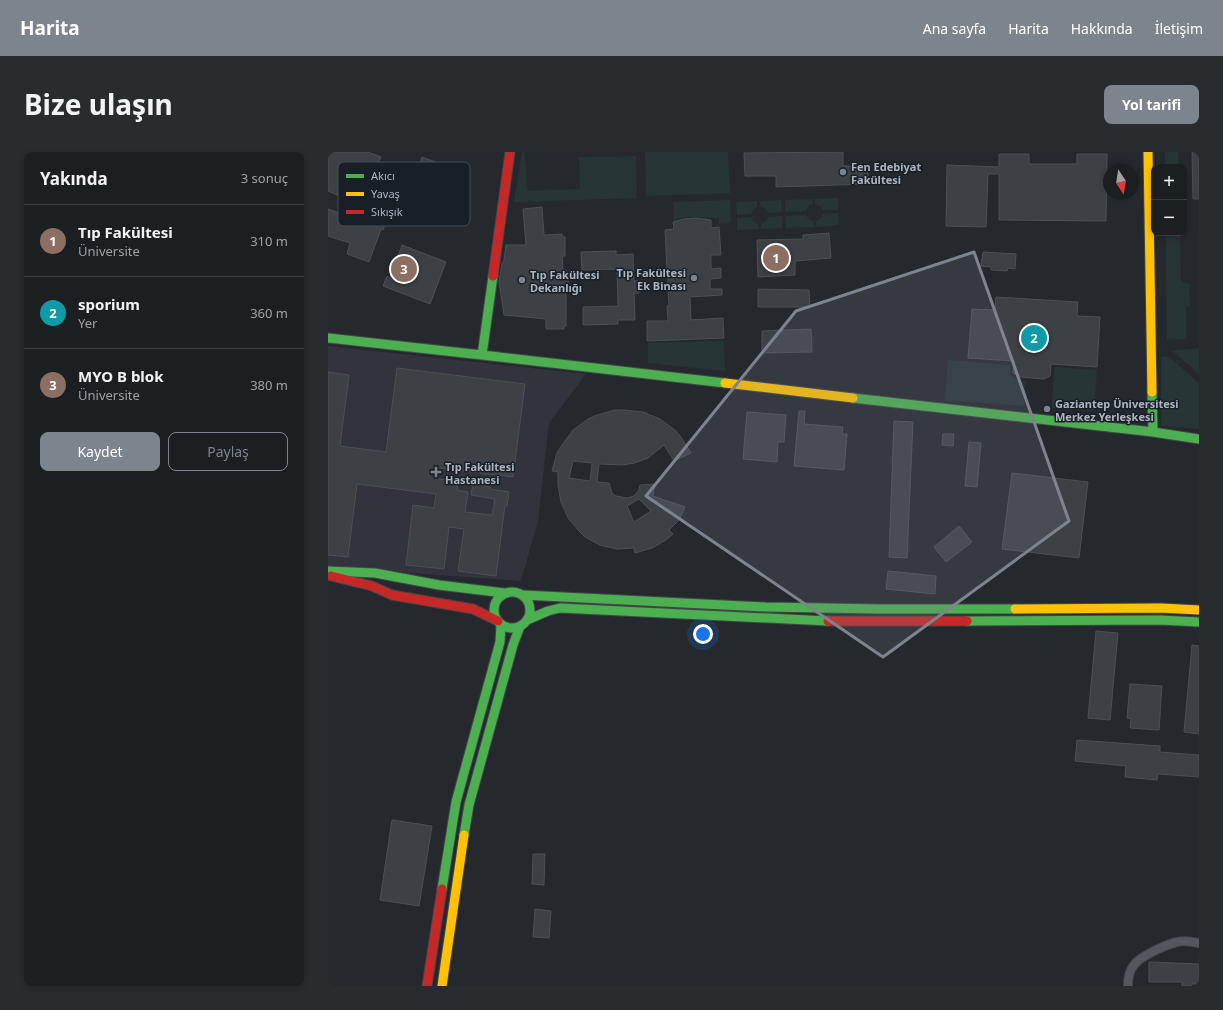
<!DOCTYPE html>
<html lang="tr">
<head>
<meta charset="utf-8">
<style>
	body { margin:0; font-family:"Noto Sans",sans-serif; background:#292c2f; color:#f1f3f6 }
	.controls { position:absolute; right:12px; top:12px; display:grid; overflow:hidden; border-radius:8px; box-shadow:0 2px 6px #0003 }
	.controls button { width:36px; height:36px; display:grid; place-items:center; padding:0; border:0; border-bottom:1px solid #3a3d40; background:#1c1f22; color:#f1f3f6; font:20px sans-serif }
	.compass { position:absolute; left:775px; top:12px; width:36px; height:36px; border-radius:50%; background:#1c1f22; box-shadow:0 2px 6px #0003; rotate:168deg }
	.you { position:absolute; left:375px; top:482px; width:14px; height:14px; margin:-10px; border:3px solid #fff; border-radius:50%; background:#1a73e8; box-shadow:0 0 0 6px #1a73e833 }
	.badge { display:grid; place-items:center; width:26px; height:26px; border-radius:50%; background:#7e848d; color:#fff; font-size:13px; font-weight:700 }
	.pin { position:absolute; translate:-50% -50%; border:2px solid #fff; box-shadow:0 1px 4px #0006 }
	.list { margin:0; padding:0; list-style:none }
	h2 { display:flex; justify-content:space-between; align-items:center; height:52px; margin:0; padding:0 16px; font-size:17px }
	h2 small { font-size:13px; font-weight:400; color:#a0a2a5 }
	.list li { display:grid; grid-template-columns:26px 1fr auto; gap:12px; align-items:center; box-sizing:border-box; height:72px; padding:0 16px; border-top:1px solid #3a3d40 }
	.list b { display:block; font-size:15px; white-space:nowrap }
	.list p { margin:0; font-size:13px; white-space:nowrap; color:#a0a2a5 }
	.list em { font-size:13px; font-style:normal; color:#a0a2a5 }
	.actions { display:flex; gap:8px; padding:12px 16px }
	.actions a { flex:1; padding:9px 0; border:1px solid #7e848d; border-radius:8px; text-align:center; font-size:14px; color:#7e848d }
	.actions .main { background:#7e848d; color:#fff }
	.map { position:relative; flex:none; width:871px; height:834px; overflow:hidden; border-radius:8px }
	header { display:flex; align-items:center; gap:24px; box-sizing:border-box; height:56px; padding:0 20px; background:#7e848d; color:#fff }
	header strong { font-size:19px }
	nav { display:flex; gap:22px; margin-inline-start:auto; font-size:14px }
	.intro { display:flex; align-items:center; justify-content:space-between; box-sizing:border-box; height:96px; padding:0 24px }
	h1 { margin:0; font-size:28px }
	.button { padding:10px 18px; border-radius:8px; background:#7e848d; color:#fff; font-size:14px; font-weight:700 }
	main { display:flex; gap:24px; padding:0 24px }
	aside { flex:1; background:#1c1f22; border-radius:8px; box-shadow:0 2px 6px #0003 }
	.map>svg:first-child { display:block }
</style>
</head>
<body>
<header>
<strong>Harita</strong>
<nav><a>Ana sayfa</a><a>Harita</a><a>Hakkında</a><a>İletişim</a></nav>
</header>
<div class="intro"><h1>Bize ulaşın</h1><a class="button">Yol tarifi</a></div>
<main>
<aside>
<h2>Yakında<small>3 sonuç</small></h2>
<ul class="list">
<li><span class="badge" style="background:#8d6e63">1</span><div><b>Tıp Fakültesi</b><p>Üniversite</p></div><em>310 m</em></li>
<li><span class="badge" style="background:#0f9aa8">2</span><div><b>sporium</b><p>Yer</p></div><em>360 m</em></li>
<li><span class="badge" style="background:#8d6e63">3</span><div><b>MYO B blok</b><p>Üniversite</p></div><em>380 m</em></li>
</ul>
<div class="actions"><a class="main">Kaydet</a><a>Paylaş</a></div>
</aside>
<div class="map">
<svg width="871" height="834" viewBox="0 0 871 834">
	<rect width="100%" height="100%" fill="#25292e"/>
	<path fill="#32333c" d="M0,194L258,222L221,271L210,369L193,429L0,415Z"/>
	<path fill="#273536" d="M194,0H197L199,39L252,37L251,5L308,4L309,46L186,50Z
		M317,0H400L402,41L318,44Z
		M837,0H850V15H837Z
		M510,46V58H495L492,54L487,52V47Z
		M484,47L485,52L480,54L478,59L457,60V48Z
		M402,48L403,71L391,72V66C373,67 365,61 346,68L345,50Z
		M453,48L454,60L440,61L438,57L432,54V49Z
		M429,49V55L425,57L423,62L409,63L408,50Z
		M510,61L511,73L488,75V69L492,67L495,62Z
		M478,63L481,68L485,69L486,75L458,76L457,64Z
		M454,64V76L433,77V72L438,69L440,65Z
		M423,65L425,69L430,72L431,77L409,78V66Z
		M838,81H852L853,130L861,132L862,155H858V187L839,188Z
		M396,189L397,219L320,211V191Z
		M871,196V222L844,199Z
		M833,205H841L871,231V277L833,274Z
		M620,208L682,213V223L690,229H698L696,254L617,249Z
		M726,215L769,218L766,259L724,256Z"/>
	<path fill="#3d4045" stroke="#4c5056" fill-rule="evenodd" d="M0,0H40L53,5L40,35L67,45L55,78L53,77L41,110L19,102L22,91L0,84V57L31,68L35,54L0,39Z
		M515,0V14H540V32L448,35V24H417L416,1Z
		M864,0H871V47H865Z
		M671,2H701V12H749V2H779L778,69L671,68V22H660L658,75L618,74L619,13L671,15Z
		M94,5L142,23L138,33L135,32L123,64L79,48Z
		M214,55L216,83L234,82V85H237V104H234L235,118H238V121H240L241,140H238V174H236V177H218V167L176,163L171,130L174,112L176,108L178,93H198L195,57Z
		M368,66L383,68V76L391,75L393,103H383V117L393,116V126L382,127V137H394V143L362,145L363,168L395,166L396,186L319,189V169H340L339,154H341L337,78L346,77L345,70L355,67Z
		M501,81L503,106L467,109V123L430,125L429,88L475,87V83Z
		M74,93L118,110L102,152L55,134L59,124L62,126Z
		M288,99V103L305,102L306,129H310L311,141H306L307,168H290V172L255,173V155L290,154L289,117L254,118L253,100Z
		M655,100L688,102L687,117L680,116L679,119L663,118V115L653,114Z
		M430,137L481,138L482,155H430Z
		M668,145L750,150L749,164L772,165L769,215L723,212L722,224L716,227L692,225L685,221L686,209L640,206L644,157L667,158Z
		M483,177L484,200L434,201V179Z
		M69,216L197,232L185,325L102,315L101,325L130,330L129,338L140,340L137,360L164,363L167,347L143,343L145,332L163,335L162,337L181,340L179,354L177,353L168,424L130,419L136,377L121,375L116,417L78,413L85,353L106,356L108,342L29,332L20,405L0,403V220L21,223L12,294L58,300Z
		M287,258H296L315,260L332,267L347,278L353,285L363,301L346,309L336,293L320,306L307,311L295,313L271,312L269,330L281,331L284,341L288,344L299,346L306,344L311,338L312,333L327,332L325,344L357,355L351,368L341,378L345,382L338,388L324,396L307,401L306,396L289,397L272,393L257,385L251,379L240,366L233,350L230,333V320L224,319L229,301L234,293L245,278L260,267L269,263ZM245,309L264,311L262,329L241,326ZM311,347L323,359L306,370L299,354Z
		M471,259H477L476,272L515,275L514,282H519L516,318L466,314Z
		M419,260L458,263L456,290H450L449,310L415,307Z
		M566,269L585,270L579,406L561,405Z
		M615,282H626L625,294L614,293Z
		M641,290L653,291L649,335L637,334Z
		M684,321L760,330L751,406L674,397Z
		M631,374L644,390L618,410L606,395Z
		M560,419L608,424L607,442L558,437Z
		M768,479L790,481L782,568L760,566Z
		M864,493L871,494V582L856,580Z
		M802,532L834,534L831,578L802,576L803,567L799,566Z
		M749,588L832,594V600L871,603V625L830,622L829,628L797,625L798,614L747,609Z
		M64,668L104,674L91,754L52,748Z
		M205,702H217L216,733L204,732Z
		M207,757L223,759L221,786L205,785Z
		M821,810L871,812V832H864L863,834H854V830H821Z"/>
	<g fill="none" stroke-linecap="round" stroke-linejoin="round">
		<defs>
			<path id="street" d="M800,834C800,827 801,819 806,813C811,805 839,792 849,790C857,788 864,790 871,791"/>
			<path id="fast" d="M165,124L154,203L397,231
				M0,186L154,203
				M525,246L825,280L824,240
				M825,280L871,287
				M0,419L47,421L111,433L176,441
				M166 458a18 18 0 1 1 36 0a18 18 0 1 1-36 0Z
				M195,443L438,455L551,457H687
				M199,468L220,459L232,456L500,469
				M639,469L832,468L871,470
				M136,683L141,653L185,493L192,474
				M114,737L128,650L172,490L173,473"/>
			<path id="slow" d="M820,0L824,240
				M397,231L525,246
				M687,457L833,456L871,458
				M114,834L136,683"/>
			<path id="jam" d="M165,124L182,0
				M3,424L44,434L64,443L145,457L170,469
				M500,469H639
				M99,834L114,737"/>
		</defs>
		<use href="#street" stroke="#424549" stroke-width="10"/>
		<use href="#fast" stroke="#424549" stroke-width="11"/>
		<use href="#slow" stroke="#424549" stroke-width="11"/>
		<use href="#jam" stroke="#424549" stroke-width="11"/>
		<use href="#street" stroke="#54575d" stroke-width="8"/>
		<use href="#fast" stroke="#4caf50" stroke-width="9"/>
		<use href="#slow" stroke="#ffc107" stroke-width="9"/>
		<use href="#jam" stroke="#c62828" stroke-width="9"/>
	</g>
	<path fill="#7e848d" fill-opacity="0.2" stroke="#7e848d" stroke-width="3" stroke-linejoin="round" d="M646,100L741,369L555,505L318,344L468,159Z"/>
	<g fill="#7e848d" stroke="#191f27" stroke-width="1.5">
		<circle cx="515" cy="20" r="4"/>
		<circle cx="366" cy="126" r="4"/>
		<circle cx="194" cy="128" r="4"/>
		<circle cx="719" cy="257" r="4"/>
		<path d="M106 314h4v4h4v4h-4v4h-4v-4h-4v-4h4z"/>
	</g>
	<g text-anchor="middle" dominant-baseline="central" stroke-width="3" stroke-linejoin="round" paint-order="stroke">
		<g font-size="11" font-weight="bold" fill="#aeb5c0" stroke="#191f27" text-anchor="start">
			<text x="523" y="14">Fen Edebiyat<tspan x="523" dy="13">Fakültesi</tspan></text>
			<text x="358" y="120" text-anchor="end">Tıp Fakültesi<tspan x="358" dy="13">Ek Binası</tspan></text>
			<text x="202" y="122">Tıp Fakültesi<tspan x="202" dy="13">Dekanlığı</tspan></text>
			<text x="727" y="251">Gaziantep Üniversitesi<tspan x="727" dy="13">Merkez Yerleşkesi</tspan></text>
			<text x="117" y="314">Tıp Fakültesi<tspan x="117" dy="13">Hastanesi</tspan></text>
		</g>
	</g>
	<rect x="10" y="10" width="132" height="64" rx="6" fill="#191f27" stroke="#464c55" stroke-width="1"/>
	<rect x="18" y="22" width="18" height="4" fill="#4caf50"/>
	<rect x="18" y="40" width="18" height="4" fill="#ffc107"/>
	<rect x="18" y="58" width="18" height="4" fill="#c62828"/>
	<g font-size="11" fill="#aeb5c0">
		<text x="43" y="28">Akıcı</text>
		<text x="43" y="46">Yavaş</text>
		<text x="43" y="64">Sıkışık</text>
	</g>
</svg>
<div class="controls">
<button>+</button>
<button>−</button>
</div>
<svg class="compass" viewBox="-18 -18 36 36"><path d="M0-13l5 13h-10z" fill="#e53935"/><path d="M0 13l5-13h-10z" fill="#a0a2a5"/></svg>
<div class="you"></div>
<div class="pin badge" style="left:448px;top:106px;background:#8d6e63">1</div>
<div class="pin badge" style="left:706px;top:186px;background:#0f9aa8">2</div>
<div class="pin badge" style="left:76px;top:117px;background:#8d6e63">3</div>
</div>
</main>
</body>
</html>
